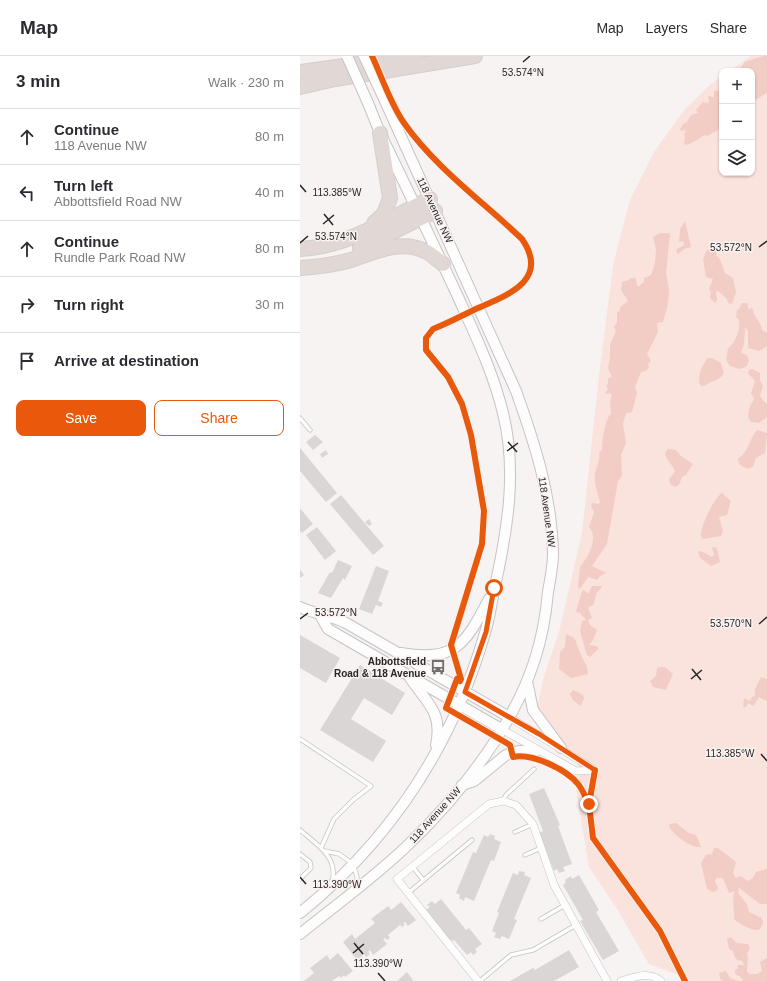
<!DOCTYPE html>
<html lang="en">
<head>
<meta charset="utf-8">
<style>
	body { margin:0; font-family:Helvetica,sans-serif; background:#f2f2f3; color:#2b2b33 }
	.controls { position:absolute; right:12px; top:12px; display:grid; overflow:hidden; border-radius:8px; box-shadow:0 1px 3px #0004 }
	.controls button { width:36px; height:36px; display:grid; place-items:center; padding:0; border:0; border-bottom:1px solid #e1e1e2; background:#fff; color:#2b2b33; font:20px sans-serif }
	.stop { position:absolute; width:12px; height:12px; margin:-9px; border:3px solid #ea580c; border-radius:50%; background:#fff }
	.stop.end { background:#ea580c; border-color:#fff; box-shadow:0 1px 4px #0008 }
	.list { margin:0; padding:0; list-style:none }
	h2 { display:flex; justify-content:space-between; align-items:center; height:52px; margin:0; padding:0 16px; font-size:17px }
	h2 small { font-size:13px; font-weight:400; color:#7c7c81 }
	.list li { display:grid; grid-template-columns:26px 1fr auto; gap:12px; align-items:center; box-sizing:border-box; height:56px; padding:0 16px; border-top:1px solid #e1e1e2 }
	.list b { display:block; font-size:15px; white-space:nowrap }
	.list p { margin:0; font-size:13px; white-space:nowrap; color:#7c7c81 }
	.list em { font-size:13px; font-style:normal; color:#7c7c81 }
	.actions { display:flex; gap:8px; padding:12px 16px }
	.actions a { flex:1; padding:9px 0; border:1px solid #ea580c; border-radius:8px; text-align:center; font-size:14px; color:#ea580c }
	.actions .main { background:#ea580c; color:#fff }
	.icon { flex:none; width:22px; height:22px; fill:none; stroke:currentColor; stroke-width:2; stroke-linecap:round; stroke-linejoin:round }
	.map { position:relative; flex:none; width:467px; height:925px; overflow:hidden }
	header { display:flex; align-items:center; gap:24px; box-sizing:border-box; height:56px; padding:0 20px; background:#fff; border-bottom:1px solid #e1e1e2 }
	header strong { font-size:19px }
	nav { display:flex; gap:22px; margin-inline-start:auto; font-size:14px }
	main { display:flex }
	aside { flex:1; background:#fff }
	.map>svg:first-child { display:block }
</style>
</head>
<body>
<header>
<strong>Map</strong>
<nav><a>Map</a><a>Layers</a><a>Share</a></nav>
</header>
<main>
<aside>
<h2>3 min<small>Walk · 230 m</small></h2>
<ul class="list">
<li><svg class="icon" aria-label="ahead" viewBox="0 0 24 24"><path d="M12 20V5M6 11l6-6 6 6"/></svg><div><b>Continue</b><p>118 Avenue NW</p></div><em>80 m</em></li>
<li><svg class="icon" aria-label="left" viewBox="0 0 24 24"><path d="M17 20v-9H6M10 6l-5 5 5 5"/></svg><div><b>Turn left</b><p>Abbottsfield Road NW</p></div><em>40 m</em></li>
<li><svg class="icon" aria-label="ahead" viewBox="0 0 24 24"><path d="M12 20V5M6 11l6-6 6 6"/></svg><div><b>Continue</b><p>Rundle Park Road NW</p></div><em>80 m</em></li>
<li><svg class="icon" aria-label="right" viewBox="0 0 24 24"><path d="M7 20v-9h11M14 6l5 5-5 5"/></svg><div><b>Turn right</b></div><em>30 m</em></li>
<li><svg class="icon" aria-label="arrive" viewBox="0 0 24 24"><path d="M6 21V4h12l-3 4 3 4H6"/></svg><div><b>Arrive at destination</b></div></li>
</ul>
<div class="actions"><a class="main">Save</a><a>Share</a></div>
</aside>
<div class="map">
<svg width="467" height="925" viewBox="0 0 467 925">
	<rect width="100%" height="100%" fill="#f7f3f2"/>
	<path fill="#fae2dd" d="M451,0H467V925H384L381,920L349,908L317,853L289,811L275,727L278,706L237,652L244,620L259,576L282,477L299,320L313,209L330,144L354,96L385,53L411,28L422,20V117H452V15H429Z"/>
	<path fill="#f2cdc5" d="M463,0H467V37L452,46V15H438L445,6Z
		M415,34L422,36V72L407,80L405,79C399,82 394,87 386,89L384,87L385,81L384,79L386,74L381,75L380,73L383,68L387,66L391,59L398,57L396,54L403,46L409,47L408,40L414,41V36Z
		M385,165L391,191L384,193L378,198L376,196L377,193L384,189L383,185L379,186L380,173Z
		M360,177H369L370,178L366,217L369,234L368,248L363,266L357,267L358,276L347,298L351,305L348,308L349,312L345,315L341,316L335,331L337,337L332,356L326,357L323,368L326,387L321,399L322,420L318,425L307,488L292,510L306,517L300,520L297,524L288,521L280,533L278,531L280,511C288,502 299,482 289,471L294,456L291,450L292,447L299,448L300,446C298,438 294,428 295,419C296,411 301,404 299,396L302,394C302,386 305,362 311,358L310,345L312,339L310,337L307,338L305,337L308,333L306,330L308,328V322L312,321L308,312L310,302V289L316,275L314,271L317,266V256L320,255V251L328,245L321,234L322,226L329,224L330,222H336L337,230H339L344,226V222L351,219L355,207L356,193L353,181Z
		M407,194H417L416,199L420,203L425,217L433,222L436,236L432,248L428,247L427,243L418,235L416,236L417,244L415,247L410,242L411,236L409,233L413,223L406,221L403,203Z
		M442,247H447L449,254L451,252L453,253C453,261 461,265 462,274L467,277V290L459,295L448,292V275L445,271L444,288L441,297L447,299L449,305L446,311L439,313L430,310L426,304L428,292C435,288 441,273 439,264L436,261L437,254L439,253Z
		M408,302H412L421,307L424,317C419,326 410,324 405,330H401C396,322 402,309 408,302Z
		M452,313L460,317V324L463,330L460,340L467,349V361L459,367L451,366C445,359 450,350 454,343L451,337L455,325L448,317L449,314Z
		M457,374L467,377L465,397L456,402L453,411L447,413L439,408L438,403C450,394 449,383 457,374Z
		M368,393L376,394L381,400L393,408L386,419L382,421L379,429L375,431L370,428L369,423L375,416C373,408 366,405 365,397Z
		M422,437L431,445L427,459L419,461L423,475L421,480L403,483L401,480C400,471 414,442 422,437Z
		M412,491L417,492L420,506L411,510L400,502L398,496L401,495L412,501L414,499Z
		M292,530H301L302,531L296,538L294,548L288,552L292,562L288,564L290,569L297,574L293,584L289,589L296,590L299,592L290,601L287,599L280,575L282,565L286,564L280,557L276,556L282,535L284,534L288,538Z
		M266,578L274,582C277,586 277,590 279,594C282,603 288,608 288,618L271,622L259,613L260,596L265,591Z
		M360,611H365L373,618L366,634L353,631L350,625L356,620L357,612Z
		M461,621L467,623V645L459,641L453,650L448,647L446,651H443L444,642L450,645L452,641L455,640V633Z
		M273,634L283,639L284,643L280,650L273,644L270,638Z
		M376,767L389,777L396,779L401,791C391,792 373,779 369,770L370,768Z
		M414,792H418L436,806L433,817L436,822L440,820L448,825L453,822L456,816L467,813V848H460L439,832L438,837L447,848L449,856L462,862L463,868L459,874C452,875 439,868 434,863C435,853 431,844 435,835L429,837L423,822H416L415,826L418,831L417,834L413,836L407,833L401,807L406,799L412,798Z
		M430,881L437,887L448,888L450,893L447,897L448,900L447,916L450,918H457L462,915L460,906L467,902V925H443L441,921L435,918V914L438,912L437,909H445L441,904L439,905L435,902L433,895L429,893L427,883Z
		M426,915L430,922L438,925H424L420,923L419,917Z"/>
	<path fill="#d9d6d5" d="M15,379L23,386L13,394L6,386Z
		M0,392L37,437L26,446L0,415Z
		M26,394L28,398L22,402L20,398Z
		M41,439L84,490L73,499L30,448Z
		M0,452L13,468L2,477L0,475Z
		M69,463L72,468L69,470L65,466Z
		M17,471L36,495L25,504L6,479Z
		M38,504L52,510L45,524L43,522L31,542L18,537L30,516L32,517Z
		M76,510L89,515L78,545L83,547L81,551L76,549L72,558L59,553Z
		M0,514L4,519L0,522Z
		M0,579L40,602L26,627L0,612Z
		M60,609L105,637L92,659L64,642L51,663L86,685L73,706L20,674Z
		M244,732L260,769L258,770L272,808L263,811L265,815L259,817L257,813L254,815L239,777L243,775L229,738Z
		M190,778L195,780L194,783L201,786L194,805L191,804L174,845L165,841L164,845L159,842L160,839L156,837L173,796L176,797L184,779L188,781Z
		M219,815L225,816L224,819L231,822L214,863L217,864L209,883L202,880L200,883L194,881L196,877L192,875L199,857L197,856L213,817L218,819Z
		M279,819L299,854L296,856L319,895L303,904L280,865L283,864L263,829L266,826L265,824L271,820L272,823Z
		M141,843L166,874L169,872L182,888L175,893L177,896L173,899L171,896L167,899L154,884L153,885L149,883L126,854L130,851L127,849L132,845L135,848Z
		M101,846L116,864L108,870L105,866L103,867L105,869L102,871L100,869L88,879L90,882L87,884L85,882L83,883L87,888L73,899L70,894L68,896L70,898L66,901L64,898L57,904L43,886L52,878L55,883L75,867L71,863L88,850L91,854Z
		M269,894L279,911L254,925H210L233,912L235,914Z
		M38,897L53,915L45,921L44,919L41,922L39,920L32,925H4L14,917L10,912L27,899L30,904Z
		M107,916L113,924L112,925H97Z"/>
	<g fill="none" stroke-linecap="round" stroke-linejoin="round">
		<defs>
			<path id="lane" d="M0,362L10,374
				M0,683L71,730L53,744L34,763L21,792
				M203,745L206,739L234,713
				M0,774C16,788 39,801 32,826
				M215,776L233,768
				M25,795L39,798L53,808L57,821V831
				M0,798L10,806L11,812L0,823
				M225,799L241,792
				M113,811L123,824
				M108,837L172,784
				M241,863L265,849
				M180,925L211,899L233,894L276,869"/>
			<path id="street" d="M203,674L276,715L295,714L209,661
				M178,925L97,823L189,748L203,745L216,749L233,768L254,829L307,925
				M321,925C335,921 349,915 361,925"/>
			<path id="secondary" d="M0,551C16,558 31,560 46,567L209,661
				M20,559L28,573L203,674
				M101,597C155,606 165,589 189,543
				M110,622C127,647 143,656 136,689
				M227,625L233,654L261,692
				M162,729L174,725L206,699L219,695H236
				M0,857C92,783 152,690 185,577C190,561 192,543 196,526C208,470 217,413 203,357C193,316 176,281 159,243C133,187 107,132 80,77L68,47
				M0,878C36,849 75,821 109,788C160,739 214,670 235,603C242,581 246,559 248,536C250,524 253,511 253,498C252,441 235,388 216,335L85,45"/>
			<path id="highway" d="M0,16L115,0
				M0,31L35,23L175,0
				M74,167L84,158L90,142L80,77
				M60,192L135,155
				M0,193C48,191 87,163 130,143
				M0,212C15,211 37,208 51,204C74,196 101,183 125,195C132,198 137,204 143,208"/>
		</defs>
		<use href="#lane" stroke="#c6c3c2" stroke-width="5"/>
		<use href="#street" stroke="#c6c3c2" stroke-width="8"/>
		<use href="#secondary" stroke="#c6c3c2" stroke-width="12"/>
		<use href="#highway" stroke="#d1d0cf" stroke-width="16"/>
		<use href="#lane" stroke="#fefdfd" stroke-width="3.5"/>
		<use href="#street" stroke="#fefdfd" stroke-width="7"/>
		<use href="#secondary" stroke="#fefdfd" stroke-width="10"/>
		<use href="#highway" stroke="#e1d7d5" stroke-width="14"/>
		<defs>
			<path id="secondary-bridge" d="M47,0L68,47
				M64,0L85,45"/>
		</defs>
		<use href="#secondary-bridge" stroke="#c6c3c2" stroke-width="12" stroke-linecap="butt"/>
		<use href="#secondary-bridge" stroke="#fefdfd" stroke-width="10"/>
		<defs>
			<path id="cycleway" d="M72,0C82,21 90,47 104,67C135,111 182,145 222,183C250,224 208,239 178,252C163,259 148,267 133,273L126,282V294L148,321L162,348L171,379L184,455L182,488L151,589L161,623L160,625L157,623L146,652L210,689L213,701C232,697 266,713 278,728C283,734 285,741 289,748
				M295,714L289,748L293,782L360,875L385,925"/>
		</defs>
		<use href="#cycleway" stroke="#f9f2f0" stroke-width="8"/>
		<use href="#cycleway" stroke="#e8590c" stroke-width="6"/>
	</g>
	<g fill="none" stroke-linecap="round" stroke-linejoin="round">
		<path stroke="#ea580c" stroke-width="5" d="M194,532L186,576L165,636L239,678L295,714L289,748"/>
	</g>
	<path fill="none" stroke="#292626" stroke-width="1.5" d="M223,6L230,0M0,129L6,136M24,158L33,169M23,168L34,159M0,187L8,180M459,191L467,185M208,386L217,396M207,395L218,387M0,563L8,557M459,568L467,561M392,613L401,624M391,623L402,614M461,698L467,705M0,821L6,828M54,887L63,898M53,897L64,888M78,917L85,925"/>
	<defs>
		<symbol id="bus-bare" viewBox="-9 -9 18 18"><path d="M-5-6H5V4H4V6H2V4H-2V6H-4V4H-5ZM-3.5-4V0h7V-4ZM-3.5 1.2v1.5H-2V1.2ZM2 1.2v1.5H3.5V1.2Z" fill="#716e6d" stroke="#f9f2f0" stroke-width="2.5" paint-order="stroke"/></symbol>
	</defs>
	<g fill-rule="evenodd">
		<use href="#bus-bare" x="127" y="600" width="22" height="22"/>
	</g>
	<g text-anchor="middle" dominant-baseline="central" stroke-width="3" stroke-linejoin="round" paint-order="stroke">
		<g font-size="10" fill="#292626" stroke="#f9f2f0">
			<text transform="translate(135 154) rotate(65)">118 Avenue NW</text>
			<text transform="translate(247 456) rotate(82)">118 Avenue NW</text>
			<text transform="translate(135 759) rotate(-48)">118 Avenue NW</text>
		</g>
		<g font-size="10" font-weight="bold" fill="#292626" stroke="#f9f2f0" text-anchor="end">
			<text x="126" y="605">Abbottsfield<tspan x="126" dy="12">Road &amp; 118 Avenue</tspan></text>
		</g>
	</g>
	<g font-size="10" text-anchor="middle" fill="#292626" stroke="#f9f2f0" stroke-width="3" stroke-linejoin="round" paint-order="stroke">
		<text x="223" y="20">53.574°N</text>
		<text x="37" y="140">113.385°W</text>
		<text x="36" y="184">53.574°N</text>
		<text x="431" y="195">53.572°N</text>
		<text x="36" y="560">53.572°N</text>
		<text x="431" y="571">53.570°N</text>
		<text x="430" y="701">113.385°W</text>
		<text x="37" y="832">113.390°W</text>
		<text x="78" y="911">113.390°W</text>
	</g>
</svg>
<div class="controls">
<button>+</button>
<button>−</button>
<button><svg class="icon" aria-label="layers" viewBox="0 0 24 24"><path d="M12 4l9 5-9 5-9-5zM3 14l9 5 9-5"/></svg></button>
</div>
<div class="stop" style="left:194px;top:532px"></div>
<div class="stop end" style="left:289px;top:748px"></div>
</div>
</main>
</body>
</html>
